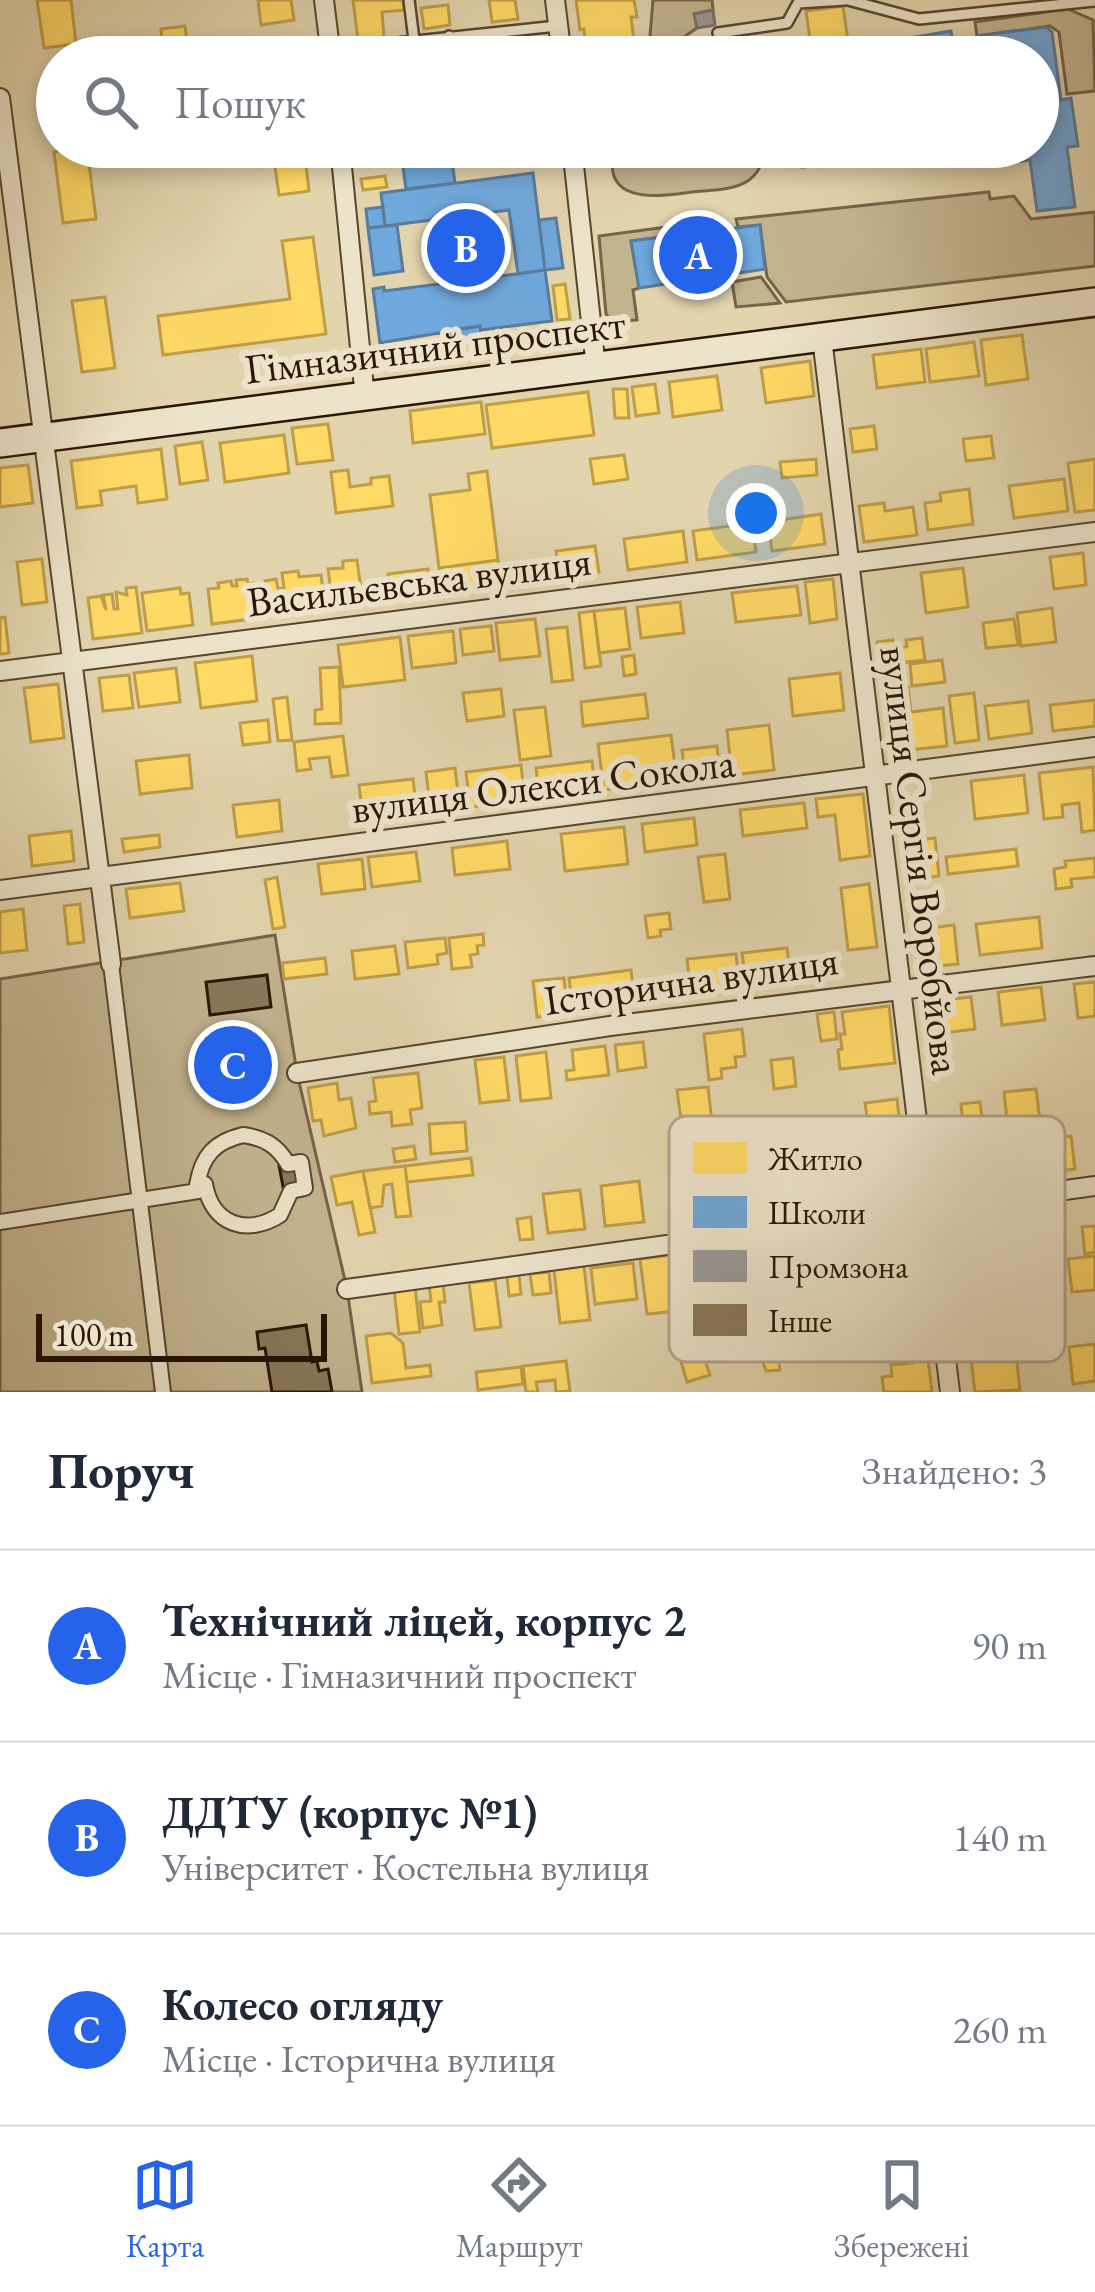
<!DOCTYPE html>
<html lang="uk">
<head>
<meta charset="utf-8">
<style>
	body { margin:0; font-family:"EB Garamond",serif; background:#f6f6f7; color:#1f2937 }
	.scale { position:absolute; left:36px; bottom:30px; width:291px; box-sizing:border-box; padding-left:12px; border:6px solid #291502; border-top:0; font-size:33px; line-height:42px; white-space:nowrap; color:#291502; -webkit-text-stroke:9px #ece3ca; paint-order:stroke }
	.you { position:absolute; left:756px; top:513px; width:42px; height:42px; margin:-30px; border:9px solid #fff; border-radius:50%; background:#1a73e8; box-shadow:0 0 0 18px #1a73e833 }
	.badge { display:grid; place-items:center; width:78px; height:78px; border-radius:50%; background:#2563eb; color:#fff; font-size:39px; font-weight:700 }
	.pin { position:absolute; translate:-50% -50%; border:6px solid #fff; box-shadow:0 3px 12px #0006 }
	.list { margin:0; padding:0; list-style:none }
	h2 { display:flex; justify-content:space-between; align-items:center; height:156px; margin:0; padding:0 48px; font-size:51px }
	h2 small { font-size:39px; font-weight:400; color:#747a83 }
	.list li { display:grid; grid-template-columns:78px 1fr auto; gap:36px; align-items:center; box-sizing:border-box; height:192px; padding:0 48px; border-top:3px solid #e0e1e3 }
	.list b { display:block; font-size:45px; white-space:nowrap }
	.list p { margin:0; font-size:39px; white-space:nowrap; color:#747a83 }
	.list em { font-size:39px; font-style:normal; color:#747a83 }
	.icon { flex:none; width:66px; height:66px; fill:none; stroke:currentColor; stroke-width:2; stroke-linecap:round; stroke-linejoin:round }
	.map { position:relative; flex:none; width:1095px; height:1392px; overflow:hidden }
	.search { position:absolute; background:#fff; box-shadow:0 6px 18px #0003; left:36px; right:36px; top:36px; height:132px; display:flex; align-items:center; gap:30px; box-sizing:border-box; padding:0 42px; border-radius:66px; color:#747a83; font-size:45px }
	.sheet { height:732px; background:#fff }
	nav { display:flex; justify-content:space-around; align-items:center; box-sizing:border-box; height:168px; border-top:3px solid #e0e1e3; background:#fff; font-size:33px; color:#747a83 }
	nav a { display:grid; justify-items:center; gap:6px }
	nav .on { color:#2563eb }
	.map>svg:first-child { display:block }
</style>
</head>
<body>
<div class="map">
<svg width="1095" height="1392" viewBox="0 0 1095 1392">
	<rect width="100%" height="100%" fill="#e2d4ad"/>
	<filter id="stains"><feTurbulence type="fractalNoise" baseFrequency=".00167" numOctaves="4"/><feColorMatrix values="0 0 0 0 .2 0 0 0 0 .09 0 0 0 0 .02 0 0 0 .5 -.17"/></filter>
	<radialGradient id="worn" r=".72"><stop offset=".6" stop-color="#630" stop-opacity="0"/><stop offset="1" stop-color="#630" stop-opacity=".3"/></radialGradient>
	<path fill="#c3b490" stroke="#766449" stroke-width="3" d="M653,0H712L713,10L695,14L697,28L672,45L658,46L650,36Z
		M1068,9L1093,20L1095,91L1067,94L1059,32L1050,26L977,36L975,22Z
		M615,147H764C764,160 760,172 749,180C734,191 710,190 692,192C657,197 599,205 615,147Z
		M989,192L990,199L1014,196L1031,219L1095,212V266L786,302L767,277L760,225L738,227L736,219Z
		M704,222L706,231L631,241L639,288L633,290L637,320L615,322L606,314L599,236Z
		M761,277L780,303L736,307L732,282Z
		M275,935L297,1073L347,1289L362,1392H0V979Z"/>
	<path fill="#ffd966" stroke="#bf9e48" stroke-width="3" d="M37,0H71L76,44L44,48Z
		M258,0H291L294,20L261,25Z
		M353,0H403L404,10L382,12L384,37L358,40Z
		M489,0H515L518,19L492,22Z
		M576,0H634L637,17H631L636,57H592L589,39L585,40L584,29L580,30Z
		M448,5L450,25L424,29L421,8Z
		M843,6L848,41L811,46L806,11Z
		M185,26L189,57H153L152,42L162,41L161,29Z
		M440,42L442,57H423L421,45Z
		M272,147H304L309,191L279,195Z
		M87,148L96,219L63,223L54,152Z
		M385,176L387,187L363,190L361,179Z
		M313,237L326,334L163,355L158,316L290,299L282,241Z
		M565,284L570,319L557,320L553,286Z
		M105,297L115,368L82,372L72,301Z
		M1022,335L1028,379L986,385L981,340Z
		M974,342L979,376L930,382L926,349Z
		M921,349L925,382L877,388L873,355Z
		M810,361L814,396L766,403L761,368Z
		M717,376L722,410L673,417L669,382Z
		M655,384L659,413L636,416L632,387Z
		M613,389H627L629,418H615Z
		M588,392L594,435L492,448L486,405Z
		M481,402L485,434L413,443L410,411Z
		M328,424L333,460L297,464L292,428Z
		M874,426L877,449L853,452L850,429Z
		M284,435L289,473L225,482L220,443Z
		M991,436L994,458L966,461L963,439Z
		M202,442L208,480L180,484L175,446Z
		M161,449L167,499L138,503L136,486L100,491L102,505L77,508L71,461Z
		M624,455L628,479L594,484L590,459Z
		M816,459L817,475L782,478L780,462Z
		M1095,459V510L1075,512L1068,463Z
		M28,465L33,503L0,507V468Z
		M348,470L350,487L371,484V478L389,476L393,506L336,513L331,472Z
		M487,471L498,560L439,568L430,495L470,490L468,474Z
		M1064,479L1068,511L1014,518L1009,486Z
		M969,489L973,524L928,530L925,503L941,501L940,493Z
		M884,503L885,511L913,507L917,535L864,542L859,506Z
		M821,514L825,544L772,551L768,522Z
		M752,523L756,552L697,560L693,531Z
		M683,531L687,562L628,570L624,539Z
		M595,546L599,572L560,578L556,551Z
		M1083,553L1086,585L1054,589L1050,557Z
		M42,559L47,602L22,605L17,562Z
		M357,560L363,604L333,608L328,569L343,568V561Z
		M498,560L502,587L442,594L439,568Z
		M531,566L533,583L502,587L500,570Z
		M963,568L968,607L926,613L921,573Z
		M428,569L431,594L392,599L388,574Z
		M298,571L299,577L321,575L325,609L267,616L265,581L276,579L278,589L284,588L282,573Z
		M247,579L248,584L254,583L259,618L212,624L208,589L219,588L218,583L231,581L232,586H237L236,580Z
		M833,579L837,619L810,623L805,582Z
		M797,586L801,615L736,622L732,593Z
		M136,587L142,633L93,639L88,598L101,596L106,610L103,595L112,594L114,609H118L116,592L127,595L126,588Z
		M180,588L181,594L189,593L193,625L147,631L142,593Z
		M680,602L684,633L641,638L637,607Z
		M625,608L630,649L599,653L594,611Z
		M1052,608L1056,642L1021,646L1017,613Z
		M594,611L601,666L585,668L579,613Z
		M5,617L9,653L0,654V618Z
		M535,619L540,656L500,660L496,623Z
		M1014,619L1018,645L986,648L983,623Z
		M491,626L494,651L463,655L460,629Z
		M567,627L573,680L552,682L546,629Z
		M453,631L456,663L412,668L408,636Z
		M400,637L405,680L343,687L338,645Z
		M922,638L925,660L880,665L877,642L893,640L894,648L907,647L906,640Z
		M634,655L636,674L624,676L622,657Z
		M252,656L257,701L201,708L195,663Z
		M942,660L945,682L912,686L910,664Z
		M339,667L341,723L315,724V710L322,709L320,668Z
		M176,668L180,702L139,707L134,673Z
		M840,673L844,710L793,716L789,679Z
		M129,675L133,708L103,711L99,678Z
		M58,684L64,738L31,742L24,688Z
		M908,687L911,712L943,708L947,746L890,752L882,690Z
		M501,689L504,716L467,721L463,693Z
		M974,693L979,740L955,743L949,696Z
		M645,694L648,718L583,726L581,702Z
		M287,697L292,740L278,741L273,699Z
		M1095,700V726L1053,731L1050,705Z
		M1028,701L1032,733L989,739L985,706Z
		M545,707L551,756L520,760L514,710Z
		M268,720L270,742L243,745L240,723Z
		M769,725L774,770L732,775L727,730Z
		M671,735L677,781L604,790L598,744Z
		M343,736L348,775L332,777L329,757L309,759L311,769L297,771L294,742Z
		M717,746L720,776L686,780L682,750Z
		M189,755L192,788L140,794L136,761Z
		M592,761L596,794L540,800L536,768Z
		M521,765L525,800L470,807L466,772Z
		M1093,767L1095,830L1082,832L1079,803L1062,805L1063,817L1044,819L1039,773Z
		M455,768L460,809L431,813L426,772Z
		M1024,775L1028,813L975,819L971,781Z
		M413,779L417,813L363,819L359,785Z
		M863,794L870,856L840,860L835,815L818,817L816,799Z
		M279,800L282,831L237,837L233,805Z
		M804,803L807,828L743,836L740,810Z
		M694,818L697,845L645,852L642,824Z
		M624,827L628,864L565,871L561,834Z
		M71,831L74,861L32,866L29,836Z
		M159,835L160,847L124,852L122,839Z
		M935,838L939,876L906,880L902,842Z
		M507,841L510,869L455,875L452,848Z
		M1016,849L1018,866L948,874L946,857Z
		M416,852L420,881L372,887L368,857Z
		M725,854L730,899L704,902L698,857Z
		M1095,858V877L1071,879L1072,887L1056,889L1054,869L1066,867L1065,861Z
		M362,859L365,889L322,894L318,864Z
		M277,877L285,927L273,929L265,880Z
		M180,883L184,911L130,918L126,889Z
		M869,884L877,947L848,950L841,888Z
		M80,904L84,942L68,944L64,906Z
		M23,909L27,950L0,953V912Z
		M669,913L671,929L660,930L661,936L648,938L645,916Z
		M1039,917L1042,948L980,955L976,924Z
		M954,925L958,964L918,968L914,930Z
		M483,934L484,945L477,946L478,954L470,955L472,967L452,969L449,938Z
		M445,938L447,953L437,955L438,964L408,968L405,942Z
		M395,946L399,974L355,979L352,951Z
		M787,948L791,983L747,988L742,953Z
		M736,954L740,991L691,997L687,959Z
		M325,958L327,974L284,979L282,963Z
		M631,970L635,1004L573,1011L569,978Z
		M564,978L568,1014L537,1017L533,981Z
		M1095,982V1016L1078,1018L1074,984Z
		M1041,987L1045,1020L1002,1025L998,992Z
		M971,997L975,1029L928,1035L924,1002Z
		M889,1006L895,1063L840,1069L838,1050L842,1049L840,1034H845L842,1012Z
		M834,1012L837,1039L821,1041L817,1014Z
		M742,1029L745,1056L735,1057L736,1067L721,1069L722,1078L709,1080L704,1034Z
		M643,1042L646,1067L618,1071L615,1045Z
		M605,1046L609,1075L567,1080L566,1071L574,1070L572,1050Z
		M546,1052L551,1098L521,1101L516,1056Z
		M504,1057L509,1100L480,1103L475,1060Z
		M793,1058L796,1086L774,1089L771,1060Z
		M418,1073L422,1108L410,1110L412,1124L392,1126L391,1112L370,1114L369,1102L376,1101L373,1078Z
		M337,1083L339,1100L351,1098L356,1128L324,1136L321,1120L313,1121L308,1088Z
		M708,1087L712,1123L682,1127L677,1090Z
		M1036,1089L1046,1168L1029,1170L1024,1127L1008,1129L1004,1092Z
		M897,1099L901,1135L870,1139L865,1103Z
		M980,1102L984,1133L964,1136L961,1104Z
		M465,1122L467,1151L431,1154L429,1124Z
		M1071,1136L1075,1169L1051,1172L1047,1138Z
		M414,1146L416,1159L395,1162L393,1149Z
		M471,1158L473,1175L407,1182L405,1166Z
		M405,1166L411,1216L396,1217L392,1184L384,1185L382,1206L370,1208L363,1171Z
		M363,1171L375,1232L359,1235L352,1202L337,1205L331,1177Z
		M639,1181L644,1222L605,1226L601,1186Z
		M580,1190L585,1229L548,1233L543,1194Z
		M531,1217L533,1239L520,1240L517,1219Z
		M1095,1226V1252L1085,1254L1082,1227Z
		M672,1255L678,1311L647,1314L640,1259Z
		M1095,1256V1290L1072,1292L1068,1259Z
		M633,1263L637,1299L595,1304L591,1268Z
		M584,1266L590,1320L560,1323L554,1270Z
		M549,1272L551,1293L533,1295L530,1274Z
		M519,1275L521,1294L509,1296L507,1277Z
		M495,1280L501,1327L475,1330L469,1283Z
		M443,1283L445,1302H439L442,1325L423,1328L420,1302L431,1301L429,1285Z
		M415,1287L420,1332L399,1334L394,1289Z
		M391,1333L403,1343L406,1368L430,1365L431,1376L372,1383L366,1336Z
		M792,1333L794,1353L778,1355L780,1370L766,1371L760,1354L767,1353L765,1336Z
		M926,1343L932,1392H884L882,1377L892,1376L891,1365L913,1363L911,1345Z
		M1095,1344V1381L1073,1384L1069,1347Z
		M702,1351L710,1375L687,1382L680,1358Z
		M1016,1354L1020,1390L975,1392L971,1359Z
		M566,1361L570,1391L556,1392L555,1380L536,1382L538,1392H526L523,1366Z
		M521,1367L523,1384L478,1390L476,1372Z"/>
	<path fill="#6fa8dc" stroke="#5a7c9b" stroke-width="3" d="M1046,27L1052,32L1061,100L1071,98L1078,146L1067,147L1075,207L1037,211L1030,160L1016,162L1011,157L1009,147H1038V57H980L977,36Z
		M951,31L955,57H875L873,44Z
		M848,41L849,57H776L775,52Z
		M430,147H450L455,183L406,189L402,160L431,156Z
		M800,147H845L847,163L802,167Z
		M533,173L545,270L518,274L509,210L385,226L381,193Z
		M383,207L385,226L368,228L366,209Z
		M556,218L563,268L545,270L539,220Z
		M397,225L403,271L374,275L368,228Z
		M760,225L765,269L639,288L631,241Z
		M545,270L552,321L481,330L480,326L380,343L373,289L384,287V291L447,283L446,279L464,276L465,281Z
		M480,326L482,339L444,343L443,331Z"/>
	<path fill="#999" stroke="#77716c" stroke-width="3" d="M713,10L715,25L697,28L694,14Z
		M718,42L719,57H697L696,45Z"/>
	<path fill="#89785b" stroke="#291502" stroke-width="3" d="M267,975L271,1007L210,1015L206,982Z
		M301,1162L305,1188L284,1192L279,1165Z
		M306,1325L312,1362L317,1361L319,1371L328,1369L332,1392H272L265,1348L259,1349L257,1332Z"/>
	<g fill="none" stroke-linecap="round" stroke-linejoin="round">
		<defs>
			<path id="service" d="M409,0L414,40
				M848,0L919,19L1095,1
				M718,33L787,23L798,3L845,0
				M449,36L451,57
				M330,50L557,26"/>
			<path id="pedestrian" d="M111,964L163,1392
				M243,1135C264,1138 277,1145 288,1164L301,1162L305,1188L291,1191L280,1215C247,1236 212,1225 205,1184L197,1185C202,1156 214,1142 243,1135Z
				M0,1222L198,1191L201,1184"/>
			<path id="minor" d="M324,0L331,57
				M555,0L562,57
				M0,98L111,964
				M340,147L365,398
				M572,147L596,368
				M822,338L950,1392
				M0,671L1095,532
				M0,890L1095,747
				M297,1073L610,1026L1095,966
				M347,1289L1095,1186"/>
			<path id="secondary" d="M0,443L1095,302"/>
		</defs>
		<use href="#service" stroke="#57452d" stroke-width="14"/>
		<use href="#pedestrian" stroke="#57452d" stroke-width="18"/>
		<use href="#minor" stroke="#57452d" stroke-width="22"/>
		<use href="#secondary" stroke="#291502" stroke-width="32"/>
		<use href="#service" stroke="#ece3ca" stroke-width="9"/>
		<use href="#pedestrian" stroke="#ece3ca" stroke-width="14"/>
		<use href="#minor" stroke="#ece3ca" stroke-width="18"/>
		<use href="#secondary" stroke="#ece3ca" stroke-width="27"/>
	</g>
	<g text-anchor="middle" dominant-baseline="central" stroke-width="12" stroke-linejoin="round" paint-order="stroke">
		<g font-size="42" fill="#291502" stroke="#ece3ca">
			<text transform="translate(435 346) rotate(-7)">Гімназичний проспект</text>
			<text transform="translate(419 581) rotate(-7)">Васильєвська вулиця</text>
			<text transform="translate(543 785) rotate(-7)">вулиця Олекси Сокола</text>
			<text transform="translate(921 860) rotate(83)">вулиця Сергія Воробйова</text>
			<text transform="translate(691 980) rotate(-8)">Історична вулиця</text>
		</g>
	</g>
	<rect x="669" y="1116" width="396" height="246" rx="18" fill="#ece3ca" stroke="#b2a58e" stroke-width="3"/>
	<rect x="693" y="1142" width="54" height="32" fill="#ffd966"/>
	<rect x="693" y="1196" width="54" height="32" fill="#6fa8dc"/>
	<rect x="693" y="1250" width="54" height="32" fill="#999"/>
	<rect x="693" y="1304" width="54" height="32" fill="#89785b"/>
	<g font-size="33" fill="#291502">
		<text x="768" y="1170">Житло</text>
		<text x="768" y="1224">Школи</text>
		<text x="768" y="1278">Промзона</text>
		<text x="768" y="1332">Інше</text>
	</g>
	<rect width="100%" height="100%" filter="url(#stains)"/>
	<rect width="100%" height="100%" fill="url(#worn)"/>
</svg>
<div class="scale">100 m</div>
<div class="you"></div>
<div class="pin badge" style="left:698px;top:255px">A</div>
<div class="pin badge" style="left:466px;top:248px">B</div>
<div class="pin badge" style="left:233px;top:1065px">C</div>
<div class="search"><svg class="icon" aria-label="search" viewBox="0 0 24 24"><circle cx="10" cy="10" r="6"/><path d="M15 15l6 6"/></svg>Пошук</div>
</div>
<section class="sheet">
<h2>Поруч<small>Знайдено: 3</small></h2>
<ul class="list">
<li><span class="badge">A</span><div><b>Технічний ліцей, корпус 2</b><p>Місце · Гімназичний проспект</p></div><em>90 m</em></li>
<li><span class="badge">B</span><div><b>ДДТУ (корпус №1)</b><p>Університет · Костельна вулиця</p></div><em>140 m</em></li>
<li><span class="badge">C</span><div><b>Колесо огляду</b><p>Місце · Історична вулиця</p></div><em>260 m</em></li>
</ul>
</section>
<nav>
<a class="on"><svg class="icon" aria-label="map" viewBox="0 0 24 24"><path d="M3 6l6-2 6 2 6-2v14l-6 2-6-2-6 2zM9 4v14M15 6v14"/></svg>Карта</a>
<a><svg class="icon" aria-label="directions" viewBox="0 0 24 24"><path d="M12 3l9 9-9 9-9-9zM9 14v-3h6M13 9l2 2-2 2"/></svg>Маршрут</a>
<a><svg class="icon" aria-label="saved" viewBox="0 0 24 24"><path d="M7 4h10v16l-5-4-5 4z"/></svg>Збережені</a>
</nav>
</body>
</html>
